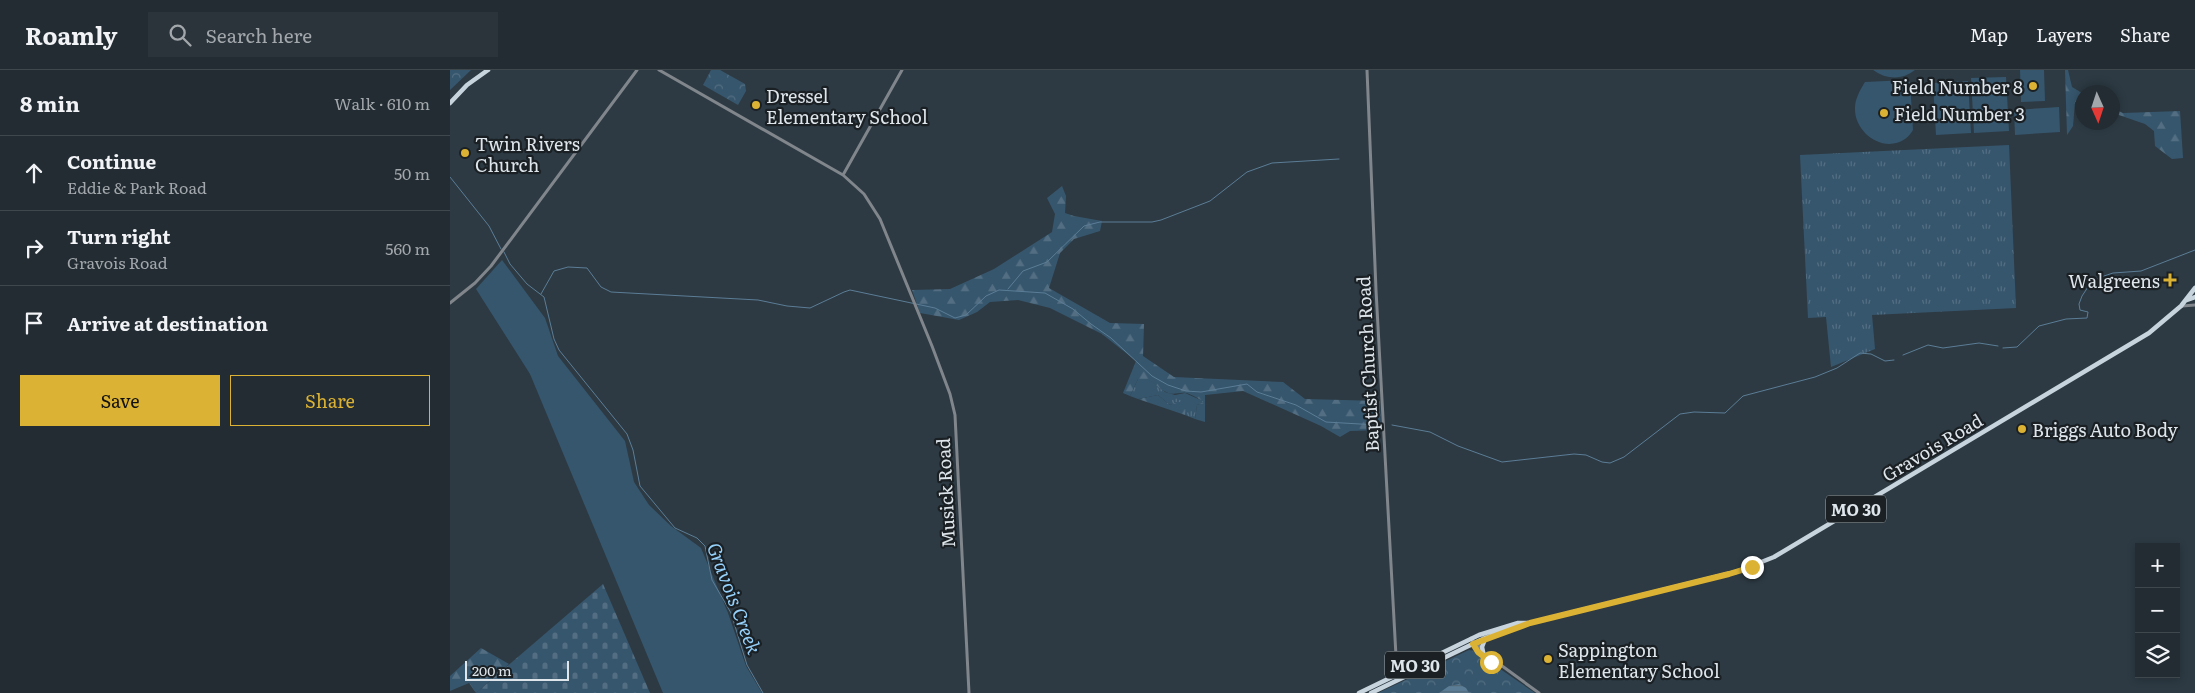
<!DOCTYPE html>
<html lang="en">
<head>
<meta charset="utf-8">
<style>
	body { margin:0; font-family:Literata,serif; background:#2a343a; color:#f1f3f6 }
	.controls { position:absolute; right:15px; bottom:15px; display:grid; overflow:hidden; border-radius:0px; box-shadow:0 2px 8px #0003 }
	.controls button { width:45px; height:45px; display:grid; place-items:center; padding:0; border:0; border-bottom:1px solid #3f484d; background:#222c32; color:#f1f3f6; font:25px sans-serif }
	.compass { position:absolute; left:1625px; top:15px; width:45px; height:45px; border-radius:50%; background:#222c32; box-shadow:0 2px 8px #0003; rotate:177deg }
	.scale { position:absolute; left:15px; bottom:12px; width:104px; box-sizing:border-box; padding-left:5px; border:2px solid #dee5eb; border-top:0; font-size:14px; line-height:18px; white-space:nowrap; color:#dee5eb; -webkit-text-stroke:4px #1a2024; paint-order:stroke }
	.stop { position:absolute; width:15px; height:15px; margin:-11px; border:4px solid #dbb233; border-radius:50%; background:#fff }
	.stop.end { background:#dbb233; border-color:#fff; box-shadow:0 1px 5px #0008 }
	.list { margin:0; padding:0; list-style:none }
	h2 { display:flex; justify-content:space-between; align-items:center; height:65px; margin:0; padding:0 20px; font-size:21px }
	h2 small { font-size:16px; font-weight:400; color:#a2a7ac }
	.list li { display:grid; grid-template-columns:32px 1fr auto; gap:15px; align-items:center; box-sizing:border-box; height:75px; padding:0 20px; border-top:1px solid #3f484d }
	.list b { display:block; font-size:19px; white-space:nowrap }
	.list p { margin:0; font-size:16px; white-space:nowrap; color:#a2a7ac }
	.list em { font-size:16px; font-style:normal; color:#a2a7ac }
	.actions { display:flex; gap:10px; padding:15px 20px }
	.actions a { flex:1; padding:11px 0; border:1px solid #dbb233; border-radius:0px; text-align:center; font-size:18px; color:#dbb233 }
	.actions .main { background:#dbb233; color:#111 }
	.icon { flex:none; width:28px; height:28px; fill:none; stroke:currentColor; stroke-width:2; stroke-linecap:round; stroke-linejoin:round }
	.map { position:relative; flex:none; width:1745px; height:623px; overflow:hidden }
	header { display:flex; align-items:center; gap:30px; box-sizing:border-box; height:70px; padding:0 25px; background:#222c32; border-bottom:1px solid #3f484d }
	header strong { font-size:24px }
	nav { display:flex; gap:28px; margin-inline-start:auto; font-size:18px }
	.search { width:350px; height:45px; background:#2a343a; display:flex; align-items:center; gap:12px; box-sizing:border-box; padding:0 18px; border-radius:0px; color:#a2a7ac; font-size:19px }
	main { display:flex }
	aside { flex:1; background:#222c32 }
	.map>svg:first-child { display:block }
</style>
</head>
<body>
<header>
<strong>Roamly</strong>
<div class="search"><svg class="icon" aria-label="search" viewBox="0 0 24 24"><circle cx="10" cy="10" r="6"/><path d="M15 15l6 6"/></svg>Search here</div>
<nav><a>Map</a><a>Layers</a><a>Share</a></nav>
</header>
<main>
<aside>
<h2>8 min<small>Walk · 610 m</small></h2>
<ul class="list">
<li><svg class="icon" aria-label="ahead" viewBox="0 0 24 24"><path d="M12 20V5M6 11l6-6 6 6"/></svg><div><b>Continue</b><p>Eddie &amp; Park Road</p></div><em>50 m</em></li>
<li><svg class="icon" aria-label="right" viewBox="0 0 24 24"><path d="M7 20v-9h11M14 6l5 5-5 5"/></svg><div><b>Turn right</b><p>Gravois Road</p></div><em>560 m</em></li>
<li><svg class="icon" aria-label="arrive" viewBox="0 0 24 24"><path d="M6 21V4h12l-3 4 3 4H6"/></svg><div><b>Arrive at destination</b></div></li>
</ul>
<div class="actions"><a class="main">Save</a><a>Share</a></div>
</aside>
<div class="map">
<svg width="1745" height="623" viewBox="0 0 1745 623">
	<defs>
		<pattern id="grass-tufts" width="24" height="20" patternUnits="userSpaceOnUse" patternTransform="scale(1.25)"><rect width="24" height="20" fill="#36566d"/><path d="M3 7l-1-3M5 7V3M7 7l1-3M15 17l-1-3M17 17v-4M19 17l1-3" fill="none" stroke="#536e82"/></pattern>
		<pattern id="forest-firs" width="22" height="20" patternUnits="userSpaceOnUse" patternTransform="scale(1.25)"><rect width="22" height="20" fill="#36566d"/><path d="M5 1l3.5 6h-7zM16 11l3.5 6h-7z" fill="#536e82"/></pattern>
		<pattern id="cemetery-stones" width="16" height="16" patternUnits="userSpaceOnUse" patternTransform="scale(1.25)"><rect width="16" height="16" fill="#36566d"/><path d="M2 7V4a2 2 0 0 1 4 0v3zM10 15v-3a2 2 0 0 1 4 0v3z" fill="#536e82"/></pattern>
		<pattern id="park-crowns" width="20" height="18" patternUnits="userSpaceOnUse" patternTransform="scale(1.25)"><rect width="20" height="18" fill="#36566d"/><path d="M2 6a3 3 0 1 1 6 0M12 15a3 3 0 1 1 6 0" fill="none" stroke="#536e82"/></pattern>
		<pattern id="water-rules" width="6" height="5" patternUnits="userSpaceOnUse" patternTransform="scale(1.25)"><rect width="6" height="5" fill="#5b7d96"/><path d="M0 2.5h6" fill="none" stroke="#516776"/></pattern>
	</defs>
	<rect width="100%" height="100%" fill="#2d3a43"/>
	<path fill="url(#grass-tufts)" d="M1559,75L1566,238L1422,245L1425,279L1381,297L1376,247L1358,248L1350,85Z
		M695,308L703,312L715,322L725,325L735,323L755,332L747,335L745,349L735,345L736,338L726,332L720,335L708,325L688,329L680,326L688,309Z"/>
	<path fill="url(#forest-firs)" d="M1615,0H1618L1622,17L1632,23V34L1625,32L1623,56L1617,65Z
		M1662,38L1673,43L1730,41L1733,88L1722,89L1705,76L1704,61L1695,54L1663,43Z
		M612,116L616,126L615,143L624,146L652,151L650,161L624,169L610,183L599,218L660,253L694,254L693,286L724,307L833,312L855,329L930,331L931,360L900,361L890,367L871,356L793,321L755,325V352L745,349L747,335L754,332C749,329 741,324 736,323C729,322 723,326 716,322C704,316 704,308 688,309L680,326L673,323L686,291L652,264L600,238L568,230L540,232L527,242L509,250L470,243L462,220L500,219L544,199L602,162L605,144L597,128Z
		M708,325L720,335L726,332H733L736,338L735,345L688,329Z
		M31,578L59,594L26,623L19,613L0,621V606Z"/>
	<path fill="url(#cemetery-stones)" d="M153,514L200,623H26Z"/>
	<path fill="url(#park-crowns)" d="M0,0H21L0,20Z
		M261,0H270L295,14L296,21L288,35L253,15Z
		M1019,580L1024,581L1085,623H928Z"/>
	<path fill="#36566d" d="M1423,0H1465C1452,10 1437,10 1423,0Z
		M1570,0H1594L1595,31L1571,32Z
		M1556,7L1559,61L1524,63L1521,8Z
		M1457,10L1460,12L1463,60C1461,63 1458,67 1455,69C1433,84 1404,62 1405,38C1405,29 1410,20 1415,12Z
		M1518,11L1521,63L1486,65L1483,13Z
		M1609,37L1610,62L1565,65L1564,40Z
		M52,190L95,248L108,286L175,371L184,412L199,435L221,456L251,478L278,543L296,596L312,623H213L80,304L26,219Z"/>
	<path fill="url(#water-rules)" d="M1009,614L1016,618L1019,623H989L999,616Z"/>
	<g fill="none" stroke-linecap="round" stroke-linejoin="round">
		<path stroke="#5b7d96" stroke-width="1" d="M0,107L39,156L51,179
			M54,182L60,194L77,214L94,227L104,269L109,280L177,364L183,380L190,416L225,458L247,468L255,476L262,510L281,543L297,595L313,623
			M558,219L573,201L597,192L634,156L650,152H702L711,150L760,131L797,102L822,93L889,89
			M91,224L104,201L118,197L137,198L151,217L161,222L308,230L337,236L360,238L394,222L400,220L485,238L505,248L516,245L536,226L549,220L595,223L623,239L641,254L661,268L702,306L718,315L736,321L751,322L797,314L807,322L846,335L876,352L927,355
			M1553,278L1567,277L1589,256L1616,249L1637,248L1638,242L1630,240L1629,234L1632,226L1640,214L1648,208L1663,203L1691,201L1745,180
			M1453,285L1478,275L1493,278L1529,273L1548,276
			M942,355L980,362L1008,376L1052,392L1124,384L1136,385L1152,392L1160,393L1174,387L1230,344L1244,342L1275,343L1293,326L1365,307L1387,298L1410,283L1421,284L1435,291L1444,290"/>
		<path stroke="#80868b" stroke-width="3" d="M209,0L393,105L414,124L430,149L482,276L500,324L505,345L519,623
			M917,0L926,220L946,586L945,594L949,605
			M393,105L452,0
			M0,233L25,213L41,196L187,0
			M1732,236L1745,235
			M1021,568L1028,582L1047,594
			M1026,572L1033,582L1089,623
			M947,586L953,607"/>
		<path stroke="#c7d4de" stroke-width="4.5" d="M0,33L17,15L38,0
			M1737,230L1745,227
			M1033,582L1032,577L1035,569
			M949,593L960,597
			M940,606L945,594
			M909,623L1029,565L1068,553H1078
			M921,623L1033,569L1080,553L1286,502L1324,487L1699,263L1731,236L1745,218"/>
	</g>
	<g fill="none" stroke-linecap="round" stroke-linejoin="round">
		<path stroke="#dbb233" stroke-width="6" d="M1041,592L1028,582L1023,574L1080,553L1279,504L1302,497"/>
	</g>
	<g fill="#dbb233" stroke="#1a2024" stroke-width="2">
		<circle cx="1583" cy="16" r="5"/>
		<circle cx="306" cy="35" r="5"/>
		<circle cx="1434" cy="43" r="5"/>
		<circle cx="15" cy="83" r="5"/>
		<path d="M1717.5 202.5h5v5h5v5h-5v5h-5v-5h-5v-5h5z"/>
		<circle cx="1572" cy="359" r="5"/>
		<circle cx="1098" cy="589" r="5"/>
	</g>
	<g text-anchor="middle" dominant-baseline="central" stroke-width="4.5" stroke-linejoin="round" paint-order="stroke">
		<g fill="#1a2024" stroke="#a3aaaf" stroke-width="1">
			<rect x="1376" y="425.5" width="60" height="27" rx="4"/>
			<rect x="935" y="581.5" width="60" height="27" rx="4"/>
		</g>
		<g font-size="16" font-weight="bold" fill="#dee5eb">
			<text x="1406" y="439">MO 30</text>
			<text x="965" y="595">MO 30</text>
		</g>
		<g font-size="18" fill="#dee5eb" stroke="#1a2024" text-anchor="start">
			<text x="1573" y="16" text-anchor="end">Field Number 8</text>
			<text x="316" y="25">Dressel<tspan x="316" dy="21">Elementary School</tspan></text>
			<text x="1444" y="43">Field Number 3</text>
			<text x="25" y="73">Twin Rivers<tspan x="25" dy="21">Church</tspan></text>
			<text x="1710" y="210" text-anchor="end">Walgreens</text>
			<text x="1582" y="359">Briggs Auto Body</text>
			<text x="1108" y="579">Sappington<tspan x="1108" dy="21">Elementary School</tspan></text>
		</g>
		<g font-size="18" fill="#dee5eb" stroke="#1a2024">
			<text transform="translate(917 294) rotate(-93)">Baptist Church Road</text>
			<text transform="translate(1482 377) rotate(-31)">Gravois Road</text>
			<text transform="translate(495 423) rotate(-93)">Musick Road</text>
		</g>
		<g font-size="19" font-style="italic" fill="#95d0fa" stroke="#1a2024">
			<text transform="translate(285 528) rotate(69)">Gravois Creek</text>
		</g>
	</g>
</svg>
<div class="controls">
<button>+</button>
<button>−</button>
<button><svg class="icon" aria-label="layers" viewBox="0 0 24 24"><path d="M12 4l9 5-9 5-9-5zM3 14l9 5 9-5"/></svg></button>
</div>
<svg class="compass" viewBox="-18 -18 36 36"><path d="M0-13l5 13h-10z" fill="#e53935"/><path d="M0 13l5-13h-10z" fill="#a2a7ac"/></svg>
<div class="scale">200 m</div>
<div class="stop" style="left:1041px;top:592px"></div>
<div class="stop end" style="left:1302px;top:497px"></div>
</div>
</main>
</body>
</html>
